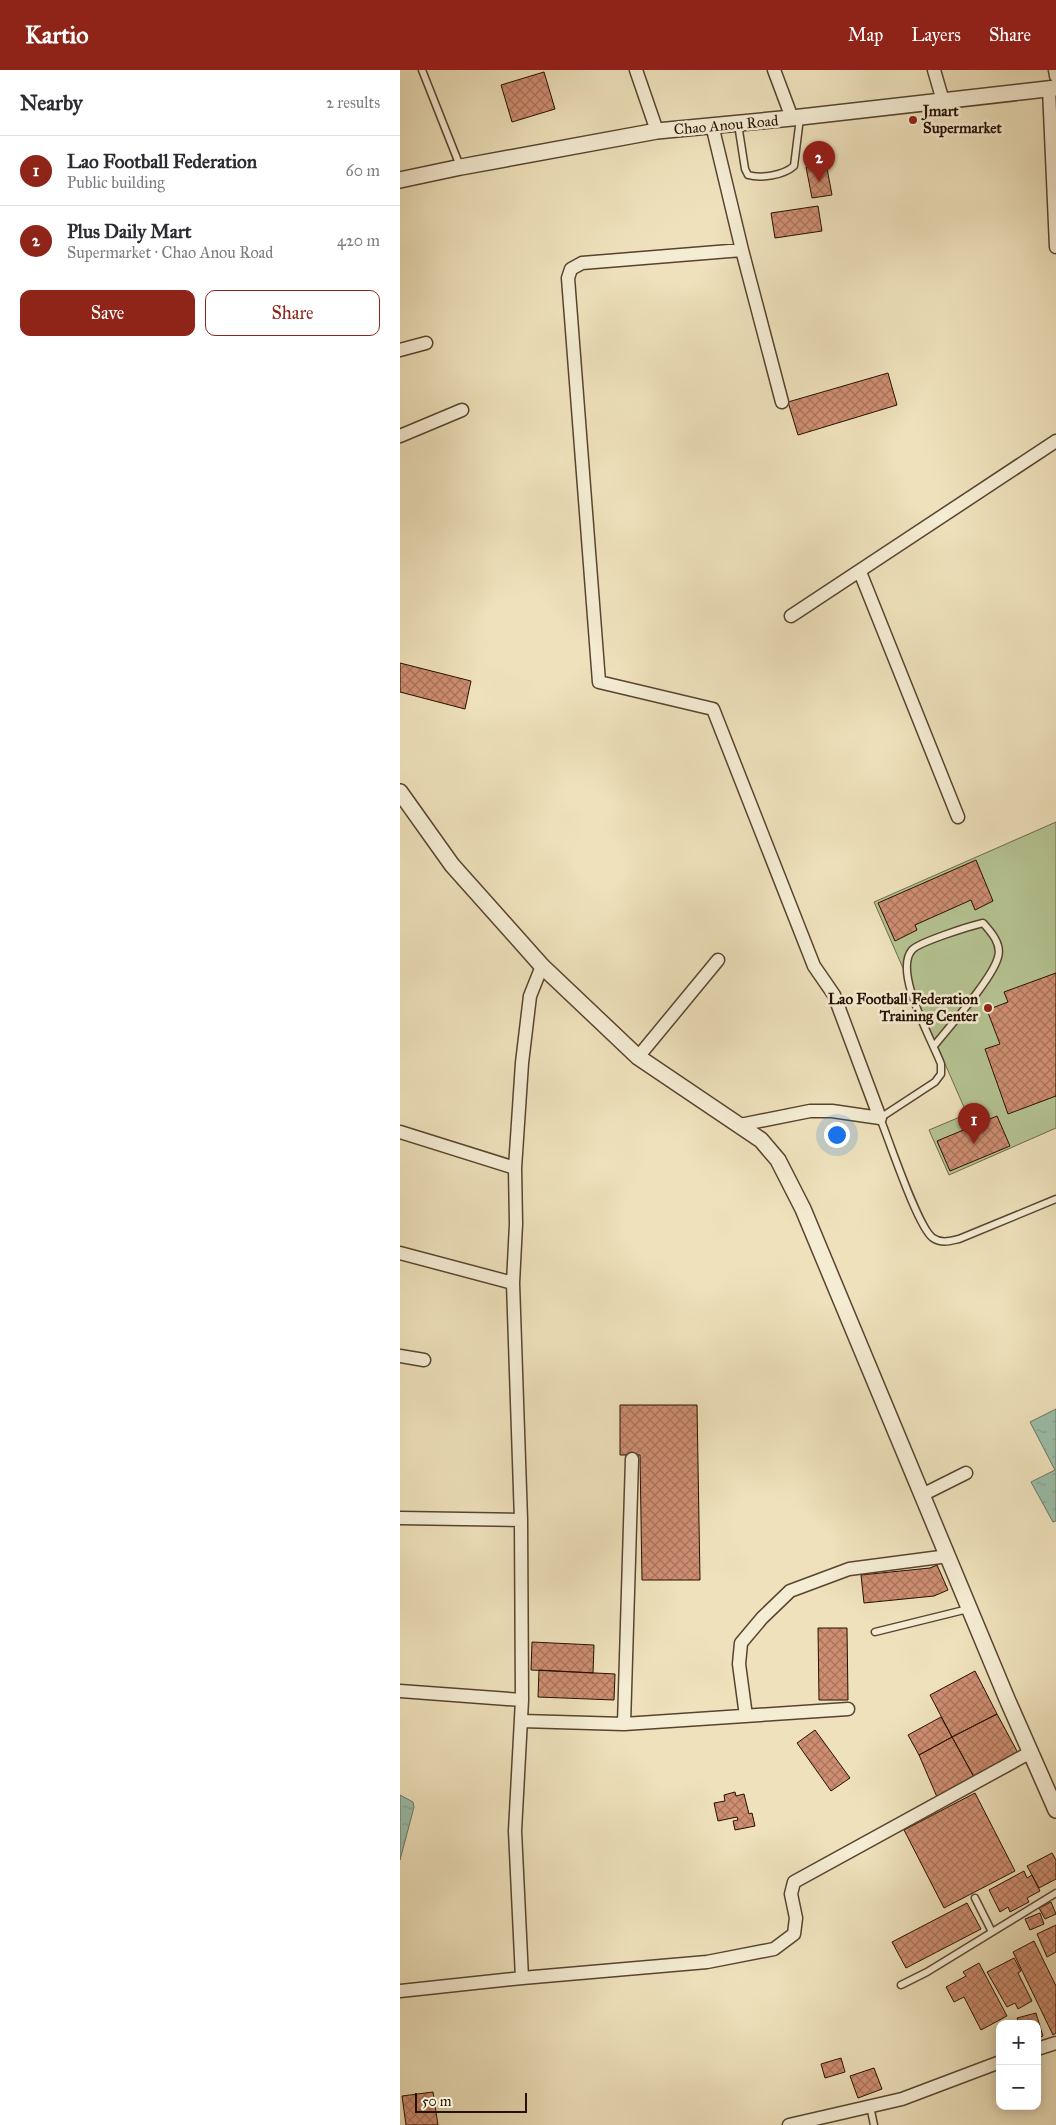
<!DOCTYPE html>
<html lang="en">
<head>
<meta charset="utf-8">
<style>
	body { margin:0; font-family:"IM FELL Great Primer",serif; background:#f2f2f3; color:#2b2b33 }
	.controls { position:absolute; right:15px; bottom:15px; display:grid; overflow:hidden; border-radius:10px; box-shadow:0 2px 12px #0003 }
	.controls button { width:45px; height:45px; display:grid; place-items:center; padding:0; border:0; border-bottom:1px solid #e1e1e2; background:#fff; color:#2b2b33; font:25px sans-serif }
	.scale { position:absolute; left:15px; bottom:12px; width:112px; box-sizing:border-box; padding-left:5px; border:2px solid #261000; border-top:0; font-size:14px; line-height:18px; white-space:nowrap; color:#261000; -webkit-text-stroke:4px #f4ecd3; paint-order:stroke }
	.you { position:absolute; left:436px; top:1064px; width:18px; height:18px; margin:-12px; border:4px solid #fff; border-radius:50%; background:#1a73e8; box-shadow:0 0 0 8px #1a73e833 }
	.badge { display:grid; place-items:center; width:32px; height:32px; border-radius:50%; background:#8f2418; color:#fff; font-size:16px; font-weight:700 }
	.pin { position:absolute; translate:-50% -41px; filter:drop-shadow(0 1px 2px #0008) }
	.pin::after { content:''; position:absolute; top:26px; width:18px; height:15px; background:inherit; clip-path:polygon(0 0,100% 0,50% 100%) }
	.list { margin:0; padding:0; list-style:none }
	h2 { display:flex; justify-content:space-between; align-items:center; height:65px; margin:0; padding:0 20px; font-size:21px }
	h2 small { font-size:16px; font-weight:400; color:#7c7c81 }
	.list li { display:grid; grid-template-columns:32px 1fr auto; gap:15px; align-items:center; box-sizing:border-box; height:70px; padding:0 20px; border-top:1px solid #e1e1e2 }
	.list b { display:block; font-size:19px; white-space:nowrap }
	.list p { margin:0; font-size:16px; white-space:nowrap; color:#7c7c81 }
	.list em { font-size:16px; font-style:normal; color:#7c7c81 }
	.actions { display:flex; gap:10px; padding:15px 20px }
	.actions a { flex:1; padding:11px 0; border:1px solid #8f2418; border-radius:10px; text-align:center; font-size:18px; color:#8f2418 }
	.actions .main { background:#8f2418; color:#fff }
	.map { position:relative; flex:none; width:656px; height:2055px; overflow:hidden }
	header { display:flex; align-items:center; gap:30px; box-sizing:border-box; height:70px; padding:0 25px; background:#8f2418; color:#fff }
	header strong { font-size:24px }
	nav { display:flex; gap:28px; margin-inline-start:auto; font-size:18px }
	main { display:flex }
	aside { flex:1; background:#fff }
	.map>svg:first-child { display:block }
</style>
</head>
<body>
<header>
<strong>Kartio</strong>
<nav><a>Map</a><a>Layers</a><a>Share</a></nav>
</header>
<main>
<aside>
<h2>Nearby<small>2 results</small></h2>
<ul class="list">
<li><span class="badge">1</span><div><b>Lao Football Federation</b><p>Public building</p></div><em>60 m</em></li>
<li><span class="badge">2</span><div><b>Plus Daily Mart</b><p>Supermarket · Chao Anou Road</p></div><em>420 m</em></li>
</ul>
<div class="actions"><a class="main">Save</a><a>Share</a></div>
</aside>
<div class="map">
<svg width="656" height="2055" viewBox="0 0 656 2055">
	<defs>
		<pattern id="water-ripples" width="26" height="14" patternUnits="userSpaceOnUse" patternTransform="scale(1.25)"><rect width="26" height="14" fill="#9bbeaa"/><path d="M2 4q2-2 4 0t4 0M15 11q2-2 4 0t4 0" fill="none" stroke="#85a290"/></pattern>
		<pattern id="building-cross-hatch" width="8" height="8" patternUnits="userSpaceOnUse" patternTransform="scale(1.25)"><rect width="8" height="8" fill="#cf8e72"/><path d="M0 0l8 8M0 8l8-8" fill="none" stroke="#a8735b"/></pattern>
	</defs>
	<rect width="100%" height="100%" fill="#eee1bb"/>
	<filter id="stains"><feTurbulence type="fractalNoise" baseFrequency=".004" numOctaves="4"/><feColorMatrix values="0 0 0 0 .2 0 0 0 0 .09 0 0 0 0 .02 0 0 0 .5 -.17"/></filter>
	<radialGradient id="worn" r=".72"><stop offset=".6" stop-color="#630" stop-opacity="0"/><stop offset="1" stop-color="#630" stop-opacity=".3"/></radialGradient>
	<path fill="#b5c392" stroke="#6e6a49" d="M656,752V1058L549,1105L529,1060L567,1044L474,832Z"/>
	<path fill="url(#water-ripples)" stroke="#6c7866" d="M656,1339V1451L653,1452L631,1412L655,1400L630,1352Z
		M0,1725L13,1732L14,1737L0,1790Z"/>
	<path fill="url(#building-cross-hatch)" stroke="#261000" d="M144,2L155,39L112,52L101,15Z
		M426,93L432,125L412,128L406,97Z
		M418,136L422,161L375,168L371,143Z
		M488,303L497,335L398,365L388,332Z
		M0,593L71,611L65,639L0,622Z
		M576,790L593,831L575,840L571,830L515,855L517,860L495,871L478,833Z
		M656,903V1026L608,1044L585,979L600,974L587,940L608,932L604,922Z
		M597,1046L610,1076L550,1101L537,1071Z
		M220,1335H297L300,1510H242L240,1385H220Z
		M537,1495L548,1520L534,1526L464,1533L461,1505L530,1498Z
		M418,1558H447L448,1630H419Z
		M132,1572L194,1575L193,1603L131,1600Z
		M139,1600L215,1604L214,1630L138,1627Z
		M575,1601L597,1644L552,1667L530,1625Z
		M597,1644L618,1683L574,1707L552,1667Z
		M541,1647L552,1667L519,1685L508,1665Z
		M415,1660L450,1708L431,1721L397,1673Z
		M552,1667L574,1707L537,1727L519,1685Z
		M335,1722L336,1726L344,1724L349,1744L352,1743L355,1756L335,1760L333,1751L338,1750L337,1747L318,1751L314,1733L325,1731L324,1725Z
		M575,1723L615,1801L544,1838L504,1760Z
		M652,1783L656,1790V1809L639,1818L627,1796Z
		M624,1801L627,1808L632,1805L640,1821L627,1828L629,1832L610,1842L608,1837L600,1842L589,1820Z
		M651,1832L656,1844L645,1849L639,1838Z
		M567,1833L581,1859L506,1898L492,1872Z
		M640,1843L644,1854L630,1860L625,1849Z
		M656,1855V1882L647,1887L637,1864Z
		M634,1871L656,1916V1963L653,1965L613,1882Z
		M614,1888L621,1901L618,1903L632,1931L618,1939L615,1933L607,1937L587,1902Z
		M579,1893L607,1946L581,1960L564,1927L554,1932L546,1917L566,1906L563,1902Z
		M636,1943L643,1966L637,1968V1954H619L617,1948Z
		M441,1988L445,2002L425,2008L421,1994Z
		M474,1998L482,2019L458,2028L450,2006Z
		M33,2022L38,2055H6L2,2026Z"/>
	<g fill="none" stroke-linecap="round" stroke-linejoin="round">
		<defs>
			<path id="service" d="M22,0L60,96
				M338,54L345,99L348,105C361,109 384,105 394,96L400,48
				M534,976C549,957 593,908 598,887C602,874 591,862 583,853C570,856 519,872 512,880C493,902 532,970 541,994V1004L535,1012L480,1048C489,1070 518,1158 533,1168C542,1174 550,1171 559,1169L656,1129
				M475,1562L568,1539
				M575,1828L592,1862
				M501,1915L527,1902L656,1823
				M470,2036L474,2055"/>
			<path id="minor" d="M236,0L257,61
				M374,0L392,48
				M534,0L543,31
				M655,0L656,6
				M649,19L656,177
				M312,55L342,180L382,332
				M0,280L26,273
				M0,366L62,340
				M460,502L558,747
				M391,546L656,371
				M238,987L318,890
				M340,1055L410,1041H432L480,1048L434,925L414,896L313,639L199,612L168,208L171,199L182,193L342,180
				M0,1062L115,1098
				M0,1183L113,1213
				M0,1286L24,1290
				M522,1425L566,1403
				M0,1448L121,1450
				M0,1621L122,1630
				M346,1646L339,1594L341,1573L362,1548L390,1521L449,1499L548,1486
				M122,1651L224,1654L448,1639
				M224,1654L232,1389
				M122,1908L115,1761L122,1630L121,1450L113,1213L116,1154L115,1098L122,993L130,926L142,896
				M0,1921L122,1908L307,1892L374,1879L394,1864L396,1848L391,1824L394,1812L631,1682
				M637,1979L656,1973
				M389,2055L502,2029L600,1992"/>
			<path id="tertiary" d="M0,110L61,97L257,61L392,48L656,18
				M0,722L52,795L142,896L238,987L361,1070L378,1090L403,1139L607,1629L656,1740"/>
		</defs>
		<use href="#service" stroke="#58442f" stroke-width="9"/>
		<use href="#minor" stroke="#58442f" stroke-width="15"/>
		<use href="#tertiary" stroke="#58442f" stroke-width="18"/>
		<use href="#service" stroke="#f4ecd3" stroke-width="6"/>
		<use href="#minor" stroke="#f4ecd3" stroke-width="12"/>
		<use href="#tertiary" stroke="#f4ecd3" stroke-width="15"/>
	</g>
	<g fill="#8f2418" stroke="#f4ecd3" stroke-width="2">
		<circle cx="513" cy="50" r="5"/>
		<circle cx="588" cy="938" r="5"/>
	</g>
	<g text-anchor="middle" dominant-baseline="central" stroke-width="5" stroke-linejoin="round" paint-order="stroke">
		<g font-size="15" font-weight="bold" fill="#261000" stroke="#f4ecd3" text-anchor="start">
			<text x="523" y="41">Jmart<tspan x="523" dy="17">Supermarket</tspan></text>
			<text x="578" y="929" text-anchor="end">Lao Football Federation<tspan x="578" dy="17">Training Center</tspan></text>
		</g>
		<g font-size="15" fill="#261000" stroke="#f4ecd3">
			<text transform="translate(326 55) rotate(-5)">Chao Anou Road</text>
		</g>
	</g>
	<rect width="100%" height="100%" filter="url(#stains)"/>
	<rect width="100%" height="100%" fill="url(#worn)"/>
</svg>
<div class="controls">
<button>+</button>
<button>−</button>
</div>
<div class="scale">50 m</div>
<div class="you"></div>
<div class="pin badge" style="left:574px;top:1074px">1</div>
<div class="pin badge" style="left:419px;top:112px">2</div>
</div>
</main>
</body>
</html>
